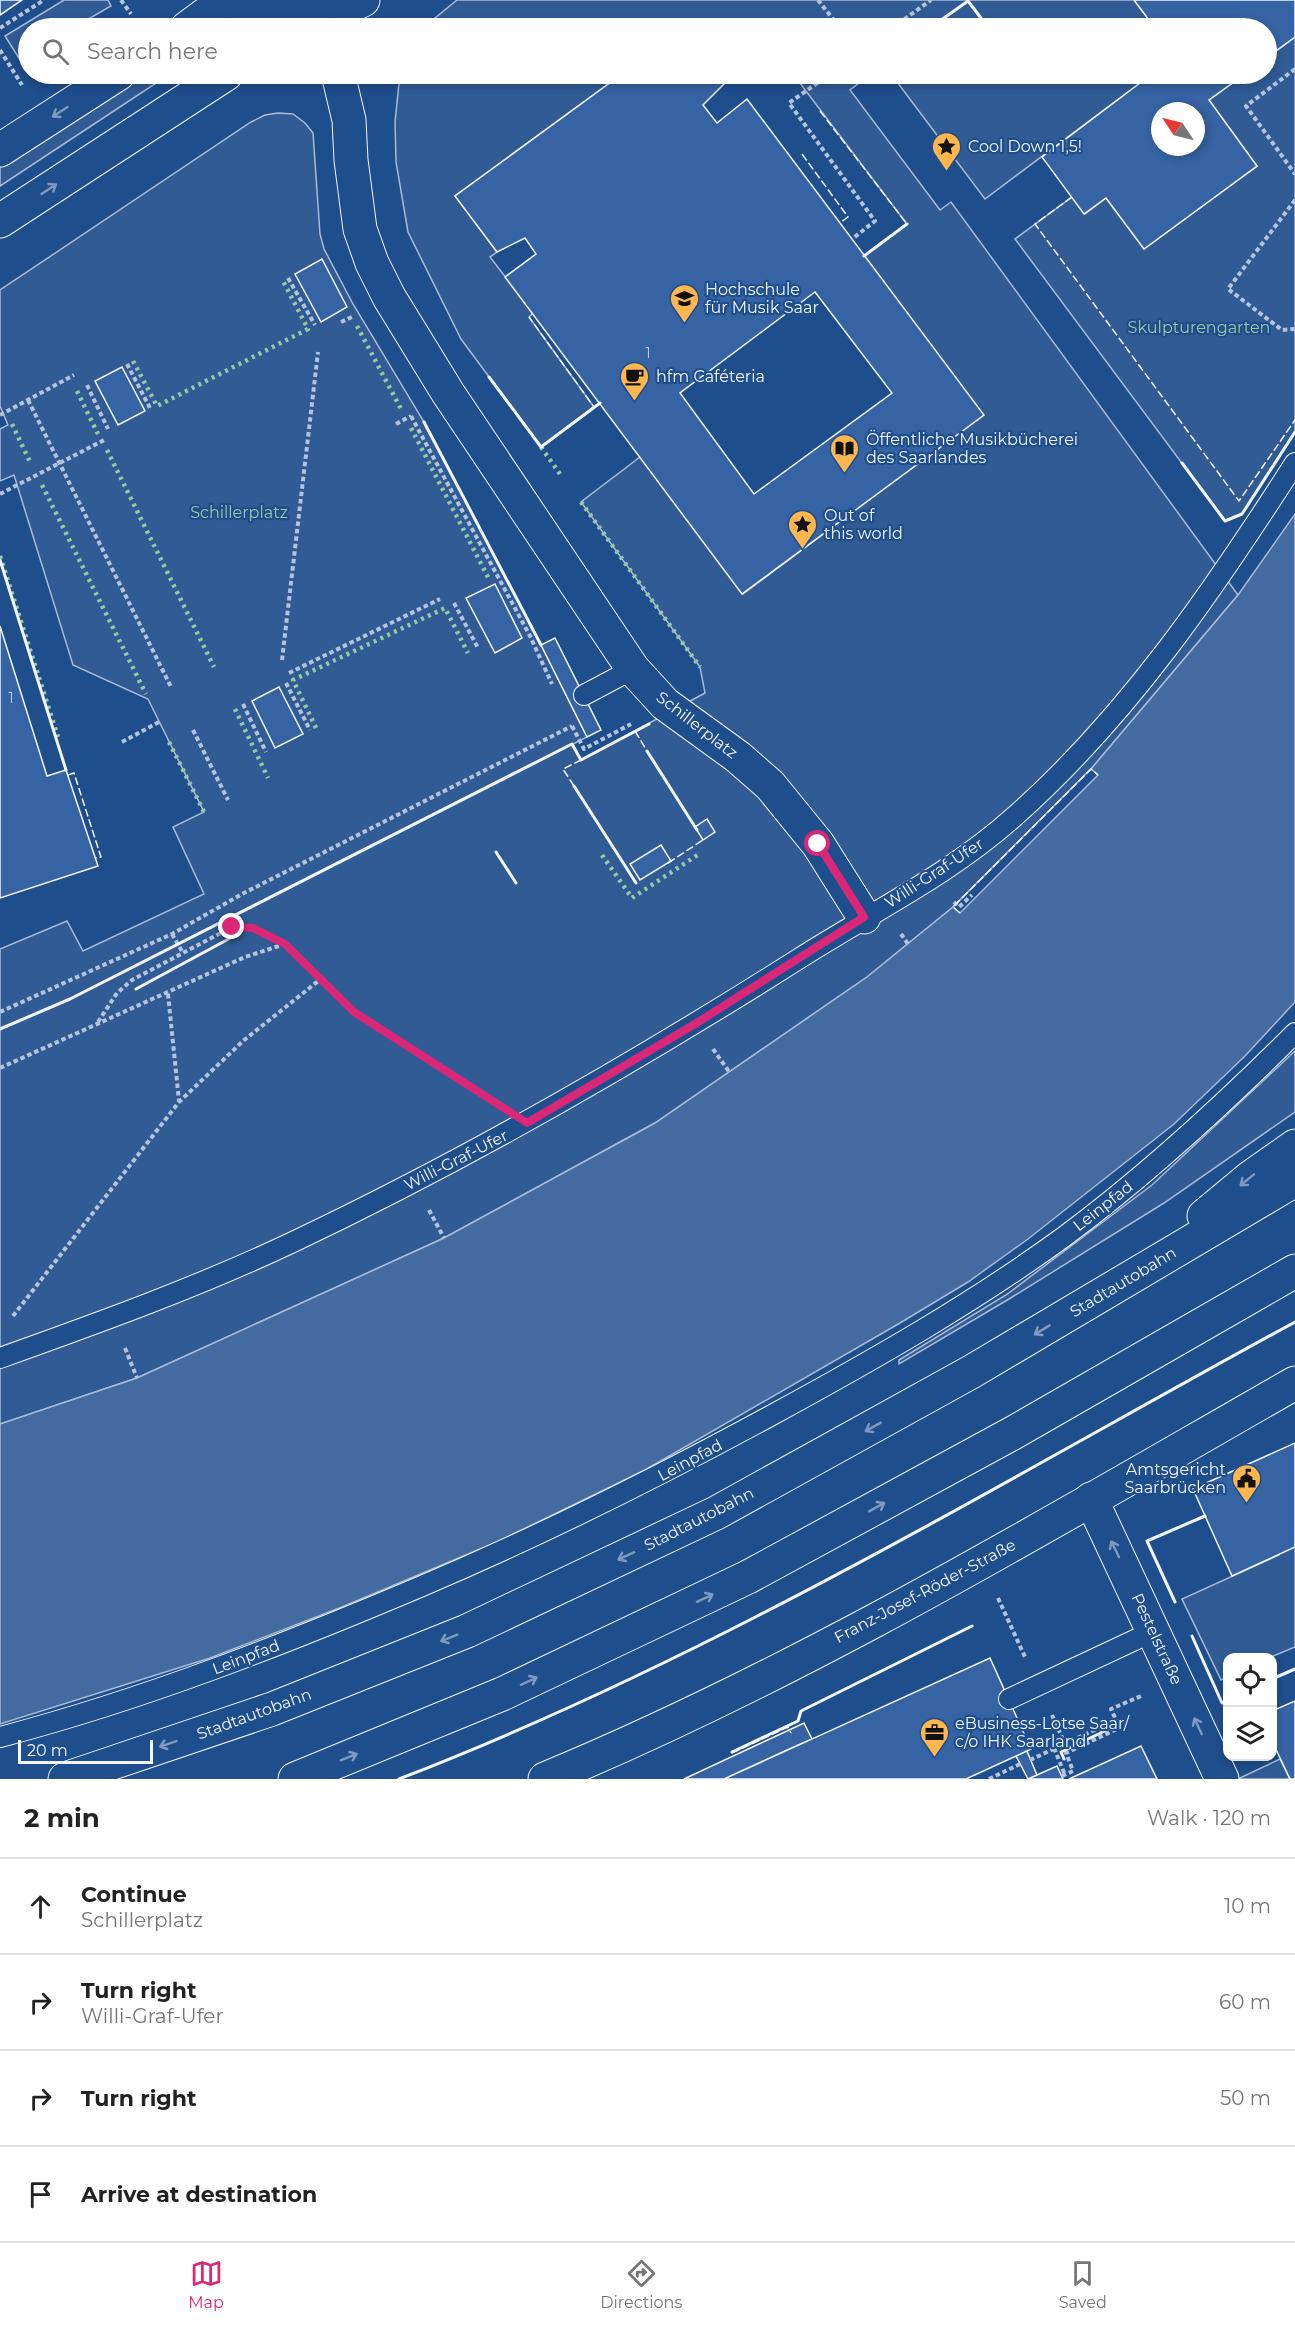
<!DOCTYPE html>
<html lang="en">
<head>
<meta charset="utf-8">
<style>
	body { margin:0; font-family:Montserrat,sans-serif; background:#f6f6f6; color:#222 }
	.controls { position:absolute; right:18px; bottom:18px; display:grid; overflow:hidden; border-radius:12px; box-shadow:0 3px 9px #0003 }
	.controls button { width:54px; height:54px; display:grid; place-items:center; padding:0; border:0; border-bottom:2px solid #e0e0e0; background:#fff; color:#222; font:30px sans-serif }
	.compass { position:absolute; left:1151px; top:102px; width:54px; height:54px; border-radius:50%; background:#fff; box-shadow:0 3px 9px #0003; rotate:305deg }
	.scale { position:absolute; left:18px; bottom:15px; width:135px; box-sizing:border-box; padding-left:6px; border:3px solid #f2f6ff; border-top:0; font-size:16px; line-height:21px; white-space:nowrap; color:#f2f6ff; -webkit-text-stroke:4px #1f4e8c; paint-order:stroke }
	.stop { position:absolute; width:18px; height:18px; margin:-14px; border:4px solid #db2777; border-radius:50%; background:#fff }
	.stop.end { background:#db2777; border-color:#fff; box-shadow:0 2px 6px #0008 }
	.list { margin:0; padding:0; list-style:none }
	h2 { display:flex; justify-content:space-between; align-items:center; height:78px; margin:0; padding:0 24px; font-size:26px }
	h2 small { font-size:20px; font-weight:400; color:#767676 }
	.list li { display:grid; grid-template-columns:39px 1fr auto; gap:18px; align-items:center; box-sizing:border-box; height:96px; padding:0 24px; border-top:2px solid #e0e0e0 }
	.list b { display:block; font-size:22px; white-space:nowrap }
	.list p { margin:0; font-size:20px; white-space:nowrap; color:#767676 }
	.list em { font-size:20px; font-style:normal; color:#767676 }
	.icon { flex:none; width:33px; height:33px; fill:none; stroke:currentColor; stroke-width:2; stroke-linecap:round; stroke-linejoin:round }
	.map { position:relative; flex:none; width:1295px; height:1779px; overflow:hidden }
	.search { position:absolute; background:#fff; box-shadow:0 3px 9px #0003; left:18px; right:18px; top:18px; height:66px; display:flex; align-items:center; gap:15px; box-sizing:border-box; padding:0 21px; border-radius:33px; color:#767676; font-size:22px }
	.sheet { height:462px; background:#fff }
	nav { display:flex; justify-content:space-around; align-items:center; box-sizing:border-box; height:84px; border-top:2px solid #e0e0e0; background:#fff; font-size:16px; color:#767676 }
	nav a { display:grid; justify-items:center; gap:3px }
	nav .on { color:#db2777 }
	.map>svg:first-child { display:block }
</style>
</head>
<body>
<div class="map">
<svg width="1295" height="1779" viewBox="0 0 1295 1779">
	<rect width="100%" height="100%" fill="#1f4e8c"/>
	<path fill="#305b95" stroke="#a8bbd7" stroke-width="1.5" d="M64,0H108L111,6L73,28H28V55L20,60L5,36Z
		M457,0H1134L1155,28H423Z
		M1295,37V432L1242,514L1225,521L1015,239L1072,197L1085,214L1106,198L1144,249L1257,166L1209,100L1245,74H1266L1267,58Z
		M143,74H170L0,186V166Z
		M400,74H622L455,196L497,252L490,257L533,313L529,317L594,407L541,447L461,339L408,232L396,162L395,122Z
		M793,74H871L850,90L940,210L951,202L1238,595L1091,769L953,907L867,977L655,1123L444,1238L137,1378L0,1424V949L67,921L83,951L204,894L173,827L204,812L148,699L73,665L14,475L0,481V429L8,425L0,406V290L251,122L265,115L278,113L293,114L305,123L313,133L320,234L324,249L353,304L424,422L541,645L587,737L573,744L581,760L705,693L700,667L581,502L640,457L743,594L935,450L864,256L907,224Z
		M891,74H1152L985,199Z
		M1295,1051V1112L1164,1203L1009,1299L899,1364V1360L1006,1295L1152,1185Z
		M1295,1479V1647L1271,1657L1228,1658L1227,1677L1221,1680L1182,1599L1279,1555Z
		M1280,1759L1290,1779H1238Z"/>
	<path fill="#446ba0" stroke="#a8bbd7" stroke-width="1.5" d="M1295,514V1002L1245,1056L1174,1124L1028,1239L968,1282L900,1323L645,1470L499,1541L342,1607L210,1658L0,1724V1424L137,1378L444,1238L655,1123L867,977L953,907L1091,769L1238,595Z"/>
	<path fill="#1f4e8c" stroke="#a8bbd7" stroke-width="1.5" d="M1091,769L1098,775L960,913L953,907Z"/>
	<path fill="#3563a3" stroke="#f2f6ff" stroke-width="1.5" fill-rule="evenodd" d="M0,0H22L0,15Z
		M1134,0H1295V37L1266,58V28H1155Z
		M622,74H719L726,82L703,105L717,123L747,99L984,415L742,594L505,277L536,254L525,238L497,252L455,196ZM815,292L892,393L754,494L680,393Z
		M1152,74H1245L1209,100L1257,166L1144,249L1106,198L1084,214L1042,157ZM1160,111H1196V147H1160Z
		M322,259L347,307L321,322L295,274Z
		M122,367L145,411L118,425L95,381Z
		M495,584L522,638L495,653L466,598Z
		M0,626L47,776L66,770L98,866L0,898Z
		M555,638L601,730L587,737L541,645Z
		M279,687L303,734L275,748L252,701Z
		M707,819L715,832L703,840L695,827Z
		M661,845L671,861L640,880L630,864Z
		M1295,1443V1547L1232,1576L1193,1489Z
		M990,1658L1031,1749L1027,1751L966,1779H724Z
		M1295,1701V1779H1290L1272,1741V1711Z
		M804,1723L812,1739L787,1750L724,1779H684Z
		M1141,1746L1157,1779H1069Z
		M1027,1751L1037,1775L1028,1779L1016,1756Z
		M1057,1766L1063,1779H1028L1037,1775Z"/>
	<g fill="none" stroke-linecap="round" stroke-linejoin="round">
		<defs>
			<path id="lane" d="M584,695L633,669
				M0,1358C98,1323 198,1287 293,1242C468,1159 636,1062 800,958C872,912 951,874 1015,816C1128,716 1214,589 1295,463
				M1009,1699L1154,1631
				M0,1737C145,1699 285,1644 422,1586C542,1535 658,1477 772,1415C873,1360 972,1304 1065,1236C1147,1175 1223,1105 1295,1033"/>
			<path id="street" d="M219,5H260L315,15L346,8L363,0
				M338,74L349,120L351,160L360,229L372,263L389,297L448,393L633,669L665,704L738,757L770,785L818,844L864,917
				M1091,1499L1222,1779"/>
			<path id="secondary" d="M545,1779C803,1672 1052,1522 1295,1383"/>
			<path id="primary" d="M187,28L225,0
				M295,28L315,15L322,0
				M0,150L118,74
				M0,221L226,74"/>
			<path id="highway" d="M1204,1216L1251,1177L1295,1146
				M65,1779L272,1709L467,1631L716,1513L971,1372L1295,1180
				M295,1779L502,1694L748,1577L1013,1433L1295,1271"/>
		</defs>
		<use href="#lane" stroke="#f2f6ff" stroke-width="22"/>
		<use href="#street" stroke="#f2f6ff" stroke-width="35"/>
		<use href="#secondary" stroke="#f2f6ff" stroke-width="35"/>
		<use href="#primary" stroke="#f2f6ff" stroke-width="35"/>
		<use href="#highway" stroke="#f2f6ff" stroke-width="35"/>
		<path stroke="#b3c4dc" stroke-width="4" stroke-dasharray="4.5 3" stroke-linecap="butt" d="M121,0L131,14
			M818,0L840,28
			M0,28L44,0
			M892,28L931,0
			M0,50L22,85
			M1295,69L1246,106L1295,174
			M830,74L789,103L875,221L852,239
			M1295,200L1228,289L1282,330L1295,329
			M288,278L315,325
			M341,322L354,316
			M127,364L150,408
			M87,385L108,429
			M28,400L171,687
			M0,415L74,375
			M411,416L530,636L552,684
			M396,424L411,416
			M0,494L106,439
			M454,603L478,648
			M282,660L318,352
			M289,673L440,599
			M286,683L310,730
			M243,704L266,752
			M572,726L584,749L631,724
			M193,730L228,800
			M122,742L159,722
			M954,902L959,907L972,895
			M172,934L183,953
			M901,934L908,944
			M168,994L179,1101
			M0,1012L172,934L242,894L572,726
			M98,1022L117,993L132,980L232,927L253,928L284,944
			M713,1049L730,1073
			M0,1068L245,957L285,944L354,1012L495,1102
			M429,1210L444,1238
			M13,1316L179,1102L243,1041L322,978
			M125,1348L137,1378
			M998,1598L1025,1657
			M1052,1715L1065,1744
			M1054,1748L1065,1775
			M1030,1760L1116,1720L1111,1709L1141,1696
			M1062,1776L1073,1771L1066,1753L1119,1728L1116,1720
			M989,1779L1020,1764"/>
		<use href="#lane" stroke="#1f4e8c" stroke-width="20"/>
		<use href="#street" stroke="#1f4e8c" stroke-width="33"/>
		<use href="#secondary" stroke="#1f4e8c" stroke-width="33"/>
		<use href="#primary" stroke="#1f4e8c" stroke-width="33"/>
		<use href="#highway" stroke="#1f4e8c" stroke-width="33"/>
		<path stroke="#97c8a6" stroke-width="4.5" stroke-dasharray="3 4.5" stroke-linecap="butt" d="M357,326L401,409
			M133,361L157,406L308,329L283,281
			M77,391L98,434
			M12,424L31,464
			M411,428L490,581
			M541,447L562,477
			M107,450L214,667
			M42,485L146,694
			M581,502L700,667
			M0,556L58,737
			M235,709L268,778
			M316,728L293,680L445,608L468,653
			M169,742L204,812
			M602,855L632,898L699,854"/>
		<path stroke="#f2f6ff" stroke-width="1.5" stroke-dasharray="8 3" stroke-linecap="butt" d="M820,111L907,224
			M802,154L848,217L840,223
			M1072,197L1035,224L1239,501L1295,420
			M506,399L541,447L594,407L529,317
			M635,731L647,751
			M68,775L74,773L101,857L95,858
			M574,786L563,769L581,760
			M668,863L703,840
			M960,913L953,907L1091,769L1098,775
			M732,1753L788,1727L791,1733
			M399,1779C713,1658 1001,1482 1295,1322"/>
		<path stroke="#f2f6ff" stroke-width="3" d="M934,25L968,1L984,22
			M864,256L907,224
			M489,377L541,447L600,403
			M424,422L541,645
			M1182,463L1225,521L1242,514L1295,432
			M0,560L66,770
			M647,751L697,830
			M574,786L636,883
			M496,852L516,883
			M136,989L236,935
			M0,1029L70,999L572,744L581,760L649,724
			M1175,1602L1147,1541L1205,1516
			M1192,1636L1222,1703L1228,1700
			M1272,1679L1295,1669
			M732,1752L798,1721L801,1711L972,1626
			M1064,1759L1061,1752L1111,1728
			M399,1779C713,1658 1001,1482 1295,1322"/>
	</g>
	<defs><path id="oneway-shaft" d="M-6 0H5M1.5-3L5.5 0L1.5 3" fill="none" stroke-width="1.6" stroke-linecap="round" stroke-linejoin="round" transform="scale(1.5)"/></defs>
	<g stroke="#7e9ac0">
		<use href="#oneway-shaft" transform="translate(60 112) rotate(147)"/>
		<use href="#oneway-shaft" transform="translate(49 189) rotate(-33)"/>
		<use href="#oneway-shaft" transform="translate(1247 1180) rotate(141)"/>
		<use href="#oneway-shaft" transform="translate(1042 1330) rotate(149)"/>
		<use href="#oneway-shaft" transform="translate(873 1427) rotate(151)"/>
		<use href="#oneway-shaft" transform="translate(877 1507) rotate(-29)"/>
		<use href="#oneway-shaft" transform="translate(1115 1549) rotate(-116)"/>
		<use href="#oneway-shaft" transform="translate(626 1556) rotate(155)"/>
		<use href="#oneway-shaft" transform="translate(705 1598) rotate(-25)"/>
		<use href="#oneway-shaft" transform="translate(449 1638) rotate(158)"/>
		<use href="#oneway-shaft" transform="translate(529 1681) rotate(-25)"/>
		<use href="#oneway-shaft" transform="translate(1198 1726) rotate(-115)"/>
		<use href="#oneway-shaft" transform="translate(168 1744) rotate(161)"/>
		<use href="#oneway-shaft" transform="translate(349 1757) rotate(-22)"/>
	</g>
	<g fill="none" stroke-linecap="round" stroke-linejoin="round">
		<path stroke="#db2777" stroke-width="8" d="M232,927L253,928L285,944L354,1012L527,1123L695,1024L864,917L818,844"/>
	</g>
	<defs>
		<symbol id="sight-pin" viewBox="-11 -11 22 30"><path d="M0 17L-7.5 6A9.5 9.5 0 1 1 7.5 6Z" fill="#ffb74d" stroke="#1f4e8c"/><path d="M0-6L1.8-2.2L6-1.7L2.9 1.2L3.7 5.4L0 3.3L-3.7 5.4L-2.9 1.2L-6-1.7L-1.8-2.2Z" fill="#111"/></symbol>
		<symbol id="university-pin" viewBox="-11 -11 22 30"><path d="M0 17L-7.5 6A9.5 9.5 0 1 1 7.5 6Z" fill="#ffb74d" stroke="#1f4e8c"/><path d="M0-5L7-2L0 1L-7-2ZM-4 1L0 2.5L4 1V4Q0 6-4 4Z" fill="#111"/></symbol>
		<symbol id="cafe-pin" viewBox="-11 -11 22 30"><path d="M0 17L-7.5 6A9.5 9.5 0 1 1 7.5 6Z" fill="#ffb74d" stroke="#1f4e8c"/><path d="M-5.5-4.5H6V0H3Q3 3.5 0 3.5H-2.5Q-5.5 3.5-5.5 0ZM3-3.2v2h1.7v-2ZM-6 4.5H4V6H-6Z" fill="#111"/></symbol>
		<symbol id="library-pin" viewBox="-11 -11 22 30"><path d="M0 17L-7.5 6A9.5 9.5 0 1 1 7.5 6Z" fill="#ffb74d" stroke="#1f4e8c"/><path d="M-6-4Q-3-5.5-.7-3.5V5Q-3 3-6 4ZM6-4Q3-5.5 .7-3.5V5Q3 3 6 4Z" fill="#111"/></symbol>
		<symbol id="civic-pin" viewBox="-11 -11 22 30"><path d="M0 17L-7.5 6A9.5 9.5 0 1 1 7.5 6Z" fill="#ffb74d" stroke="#1f4e8c"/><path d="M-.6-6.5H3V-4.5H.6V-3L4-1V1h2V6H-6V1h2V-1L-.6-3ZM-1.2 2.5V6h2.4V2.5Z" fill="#111"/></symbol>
		<symbol id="office-pin" viewBox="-11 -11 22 30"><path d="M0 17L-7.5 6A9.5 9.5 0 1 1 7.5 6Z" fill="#ffb74d" stroke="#1f4e8c"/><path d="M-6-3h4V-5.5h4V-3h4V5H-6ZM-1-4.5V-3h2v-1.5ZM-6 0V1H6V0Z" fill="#111"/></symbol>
	</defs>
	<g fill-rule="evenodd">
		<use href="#sight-pin" x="930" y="130" width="33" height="45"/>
		<use href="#university-pin" x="668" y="282" width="33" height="45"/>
		<use href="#cafe-pin" x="618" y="360" width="33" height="45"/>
		<use href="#library-pin" x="828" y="432" width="33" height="45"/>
		<use href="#sight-pin" x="786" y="508" width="33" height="45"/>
		<use href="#civic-pin" x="1230" y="1462" width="33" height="45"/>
		<use href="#office-pin" x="918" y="1716" width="33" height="45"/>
	</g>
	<g text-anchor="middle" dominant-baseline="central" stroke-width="4.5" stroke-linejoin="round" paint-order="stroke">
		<g font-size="14" fill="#c3d1e8">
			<text x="648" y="353">1</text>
			<text x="11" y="698">1</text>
		</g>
		<g font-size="16" fill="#f2f6ff" stroke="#1f4e8c" text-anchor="start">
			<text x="968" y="146">Cool Down 1,5!</text>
			<text x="705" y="289">Hochschule<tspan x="705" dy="18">für Musik Saar</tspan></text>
			<text x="656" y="376">hfm Caféteria</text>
			<text x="866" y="439">Öffentliche Musikbücherei<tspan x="866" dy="18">des Saarlandes</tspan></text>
			<text x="824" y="515">Out of<tspan x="824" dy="18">this world</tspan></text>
			<text x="1226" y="1469" text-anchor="end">Amtsgericht<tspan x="1226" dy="18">Saarbrücken</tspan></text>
			<text x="955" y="1723">eBusiness-Lotse Saar/<tspan x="955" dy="18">c/o IHK Saarland</tspan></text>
		</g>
		<g font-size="16" fill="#97c8a6" stroke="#1f4e8c">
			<text x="1199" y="327">Skulpturengarten</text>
			<text x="239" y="512">Schillerplatz</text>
		</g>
		<g font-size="16" fill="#f2f6ff" stroke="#1f4e8c">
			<text transform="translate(697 725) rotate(38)">Schillerplatz</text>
			<text transform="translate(934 873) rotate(-33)">Willi-Graf-Ufer</text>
			<text transform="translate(456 1160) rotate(-27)">Willi-Graf-Ufer</text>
			<text transform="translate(1103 1206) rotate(-38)">Leinpfad</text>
			<text transform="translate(1123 1282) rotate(-31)">Stadtautobahn</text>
			<text transform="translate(690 1460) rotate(-28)">Leinpfad</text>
			<text transform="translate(699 1519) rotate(-27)">Stadtautobahn</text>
			<text transform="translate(925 1591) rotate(-28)">Franz-Josef-Röder-Straße</text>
			<text transform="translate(1157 1639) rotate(65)">Pestelstraße</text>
			<text transform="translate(246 1657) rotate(-21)">Leinpfad</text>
			<text transform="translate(254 1714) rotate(-20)">Stadtautobahn</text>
		</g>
	</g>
</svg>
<div class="controls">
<button><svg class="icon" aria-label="locate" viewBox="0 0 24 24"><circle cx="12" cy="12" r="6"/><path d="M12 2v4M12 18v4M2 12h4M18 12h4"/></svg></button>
<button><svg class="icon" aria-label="layers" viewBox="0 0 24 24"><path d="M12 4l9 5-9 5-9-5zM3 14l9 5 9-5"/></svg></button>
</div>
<svg class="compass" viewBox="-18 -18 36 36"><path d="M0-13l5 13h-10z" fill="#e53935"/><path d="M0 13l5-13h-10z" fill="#767676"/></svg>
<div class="scale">20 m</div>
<div class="stop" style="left:818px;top:844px"></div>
<div class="stop end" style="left:232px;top:927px"></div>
<div class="search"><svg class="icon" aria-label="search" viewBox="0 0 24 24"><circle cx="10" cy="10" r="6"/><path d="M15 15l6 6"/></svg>Search here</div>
</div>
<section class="sheet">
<h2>2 min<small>Walk · 120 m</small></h2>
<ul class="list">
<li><svg class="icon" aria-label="ahead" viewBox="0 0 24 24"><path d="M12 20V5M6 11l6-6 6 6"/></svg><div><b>Continue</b><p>Schillerplatz</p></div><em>10 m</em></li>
<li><svg class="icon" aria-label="right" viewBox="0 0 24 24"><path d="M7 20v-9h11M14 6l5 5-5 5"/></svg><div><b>Turn right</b><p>Willi-Graf-Ufer</p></div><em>60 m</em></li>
<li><svg class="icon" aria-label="right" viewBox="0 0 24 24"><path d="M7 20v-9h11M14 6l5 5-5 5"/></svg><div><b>Turn right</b></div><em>50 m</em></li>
<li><svg class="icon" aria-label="arrive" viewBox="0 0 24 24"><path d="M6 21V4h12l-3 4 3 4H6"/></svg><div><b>Arrive at destination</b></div></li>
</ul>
</section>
<nav>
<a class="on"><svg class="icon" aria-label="map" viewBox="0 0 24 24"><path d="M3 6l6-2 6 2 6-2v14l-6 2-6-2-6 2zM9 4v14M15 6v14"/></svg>Map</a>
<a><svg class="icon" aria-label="directions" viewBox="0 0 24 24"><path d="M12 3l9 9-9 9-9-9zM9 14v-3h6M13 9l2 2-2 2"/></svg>Directions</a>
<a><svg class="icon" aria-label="saved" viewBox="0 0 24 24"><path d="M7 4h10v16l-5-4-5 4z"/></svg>Saved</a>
</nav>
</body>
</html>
